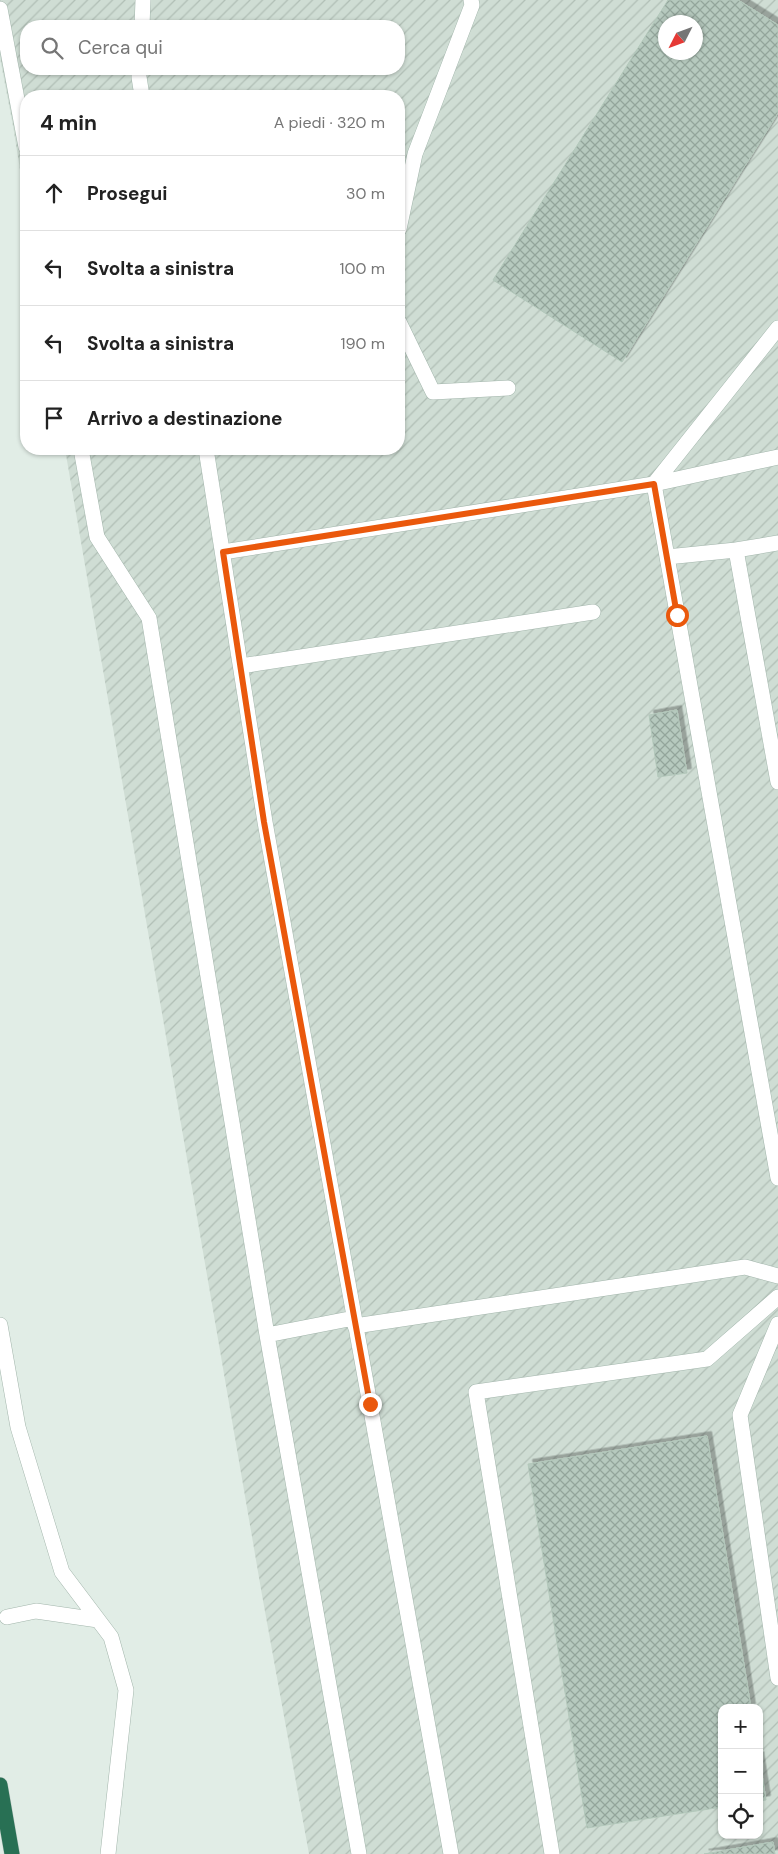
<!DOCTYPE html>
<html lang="it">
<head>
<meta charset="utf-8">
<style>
	body { margin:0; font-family:"DM Sans",sans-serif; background:#f6f6f6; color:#222 }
	.controls { position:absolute; right:15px; bottom:15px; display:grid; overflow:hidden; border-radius:10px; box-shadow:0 1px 4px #0004 }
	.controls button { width:45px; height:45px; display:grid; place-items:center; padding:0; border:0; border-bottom:1px solid #e0e0e0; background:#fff; color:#222; font:25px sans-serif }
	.compass { position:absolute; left:658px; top:15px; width:45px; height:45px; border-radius:50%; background:#fff; box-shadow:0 1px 4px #0004; rotate:228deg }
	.stop { position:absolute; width:15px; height:15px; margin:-11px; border:4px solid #ea580c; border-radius:50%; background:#fff }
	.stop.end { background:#ea580c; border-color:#fff; box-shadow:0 1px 5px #0008 }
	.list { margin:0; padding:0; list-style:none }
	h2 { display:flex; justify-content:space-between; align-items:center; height:65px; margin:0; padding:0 20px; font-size:21px }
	h2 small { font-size:16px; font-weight:400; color:#767676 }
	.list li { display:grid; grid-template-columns:32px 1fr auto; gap:15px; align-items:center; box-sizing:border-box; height:75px; padding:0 20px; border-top:1px solid #e0e0e0 }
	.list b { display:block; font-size:19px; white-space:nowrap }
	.list em { font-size:16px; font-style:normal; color:#767676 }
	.icon { flex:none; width:28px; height:28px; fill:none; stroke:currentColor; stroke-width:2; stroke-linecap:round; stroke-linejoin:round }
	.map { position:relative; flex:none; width:778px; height:1854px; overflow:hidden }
	.search { position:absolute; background:#fff; box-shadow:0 1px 4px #0004; left:20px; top:20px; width:385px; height:55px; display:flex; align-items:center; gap:12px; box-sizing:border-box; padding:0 18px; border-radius:20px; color:#767676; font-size:19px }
	.panel { position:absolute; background:#fff; box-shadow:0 1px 4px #0004; left:20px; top:90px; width:385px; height:365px; border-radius:20px }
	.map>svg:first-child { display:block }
</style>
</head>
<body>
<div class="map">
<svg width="778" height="1854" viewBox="0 0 778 1854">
	<defs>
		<pattern id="industrial-furrows" width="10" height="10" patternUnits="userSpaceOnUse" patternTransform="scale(1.25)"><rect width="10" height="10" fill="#cfddd4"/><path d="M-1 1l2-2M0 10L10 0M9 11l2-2" fill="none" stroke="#b1bfb6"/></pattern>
		<pattern id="building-cross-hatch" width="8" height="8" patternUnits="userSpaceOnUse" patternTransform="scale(1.25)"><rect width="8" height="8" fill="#b6c9be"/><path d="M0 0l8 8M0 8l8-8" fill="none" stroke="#93a59b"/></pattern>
		<filter id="shadow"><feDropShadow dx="4.5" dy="-4.5" stdDeviation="0" flood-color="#0004"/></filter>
	</defs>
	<rect width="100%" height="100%" fill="#e1ede6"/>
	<path fill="url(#industrial-furrows)" fill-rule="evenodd" d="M0,0H778V1854H309L262,1595L65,449H399V96H26V207L13,126L0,58ZM666,22H696V52H666ZM26,26H399V69H26ZM722,1708H759V1835H722Z"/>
	<path fill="url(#building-cross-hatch)" stroke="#b3c8bb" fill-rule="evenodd" filter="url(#shadow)" d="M668,0H738L778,25V113L622,362L493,280ZM666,22H696V52H666Z
		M677,710L687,773L658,777L649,715Z
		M707,1436L751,1708H722V1807L587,1828L528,1464Z
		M759,1756L766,1800L759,1801Z
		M773,1842L775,1854H704Z"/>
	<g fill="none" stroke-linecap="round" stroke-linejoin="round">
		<defs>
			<path id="minor" d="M0,9L26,147
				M142,26L143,0
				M139,69V77L142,96
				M399,229L415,154L472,5L471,0
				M399,322L433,392L508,388
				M778,328L654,484L778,1178
				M81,449L97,537L149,618L267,1335L354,1318
				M206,449L265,822L451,1854
				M736,550L778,782
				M223,552L654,484L778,457
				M667,557L736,550L778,543
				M241,666L593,612
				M778,1324L740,1415L778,1678
				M0,1325L18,1427L62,1572L111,1637L126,1690L108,1854
				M355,1326L745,1267L778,1276
				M267,1335L359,1854
				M7,1617L36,1611L98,1620
				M552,1854L476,1392L707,1359L778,1297"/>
			<path id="highway" d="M0,1785L12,1854"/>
		</defs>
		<use href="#minor" stroke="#a3b6ac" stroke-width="16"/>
		<use href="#highway" stroke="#c0cac6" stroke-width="16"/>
		<use href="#minor" stroke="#fff" stroke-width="15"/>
		<use href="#highway" stroke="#287054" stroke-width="15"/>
	</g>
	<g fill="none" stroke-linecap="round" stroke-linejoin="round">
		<path stroke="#ea580c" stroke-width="6" d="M370,1404L264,822L223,552L654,484L677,615"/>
	</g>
</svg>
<div class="controls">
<button>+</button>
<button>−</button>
<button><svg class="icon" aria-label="locate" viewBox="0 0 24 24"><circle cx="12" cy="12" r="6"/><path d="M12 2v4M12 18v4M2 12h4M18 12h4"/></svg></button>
</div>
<svg class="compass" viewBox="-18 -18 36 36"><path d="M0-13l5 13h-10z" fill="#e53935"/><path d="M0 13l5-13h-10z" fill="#767676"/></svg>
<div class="stop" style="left:677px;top:615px"></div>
<div class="stop end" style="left:370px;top:1404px"></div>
<div class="search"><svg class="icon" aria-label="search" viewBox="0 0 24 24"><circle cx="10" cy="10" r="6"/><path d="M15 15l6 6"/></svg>Cerca qui</div>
<section class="panel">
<h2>4 min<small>A piedi · 320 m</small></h2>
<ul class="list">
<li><svg class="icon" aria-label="ahead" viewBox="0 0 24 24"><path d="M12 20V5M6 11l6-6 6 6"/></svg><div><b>Prosegui</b></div><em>30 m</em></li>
<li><svg class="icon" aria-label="left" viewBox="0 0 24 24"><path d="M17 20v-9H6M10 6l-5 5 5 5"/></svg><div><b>Svolta a sinistra</b></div><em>100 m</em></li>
<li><svg class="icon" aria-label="left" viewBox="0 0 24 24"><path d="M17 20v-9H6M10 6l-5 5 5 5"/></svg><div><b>Svolta a sinistra</b></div><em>190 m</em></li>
<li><svg class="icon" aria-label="arrive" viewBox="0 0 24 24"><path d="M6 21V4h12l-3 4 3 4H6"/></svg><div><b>Arrivo a destinazione</b></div></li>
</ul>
</section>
</div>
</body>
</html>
